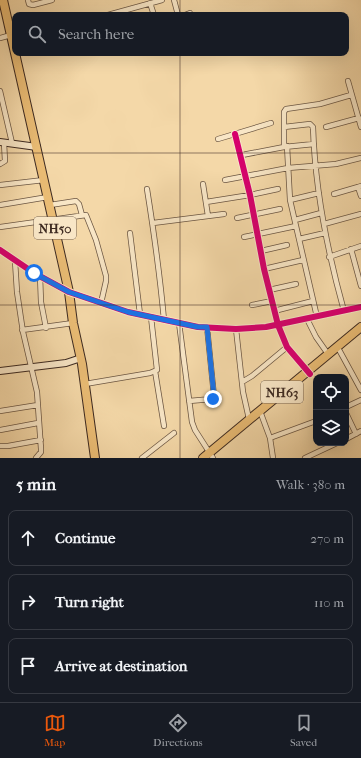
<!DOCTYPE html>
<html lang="en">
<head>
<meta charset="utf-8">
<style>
	body { margin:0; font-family:"IM FELL French Canon",serif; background:#242831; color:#f1f3f6 }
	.controls { position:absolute; right:12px; bottom:12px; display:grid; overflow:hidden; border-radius:8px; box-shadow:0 4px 16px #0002 }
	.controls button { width:36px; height:36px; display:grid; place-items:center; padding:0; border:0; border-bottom:1px solid #363941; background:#171b24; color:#f1f3f6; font:20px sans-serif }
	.stop { position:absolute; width:12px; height:12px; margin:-9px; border:3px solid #1a73e8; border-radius:50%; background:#fff }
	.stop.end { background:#1a73e8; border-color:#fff; box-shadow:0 1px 4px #0008 }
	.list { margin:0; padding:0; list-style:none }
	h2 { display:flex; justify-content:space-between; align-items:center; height:52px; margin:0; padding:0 16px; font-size:17px }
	h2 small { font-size:13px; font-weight:400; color:#9ea1a6 }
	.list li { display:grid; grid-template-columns:26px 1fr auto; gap:12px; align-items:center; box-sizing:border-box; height:56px; margin:0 8px 8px; padding:0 8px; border:1px solid #363941; border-radius:8px }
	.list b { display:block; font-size:15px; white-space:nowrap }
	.list em { font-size:13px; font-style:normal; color:#9ea1a6 }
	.icon { flex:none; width:22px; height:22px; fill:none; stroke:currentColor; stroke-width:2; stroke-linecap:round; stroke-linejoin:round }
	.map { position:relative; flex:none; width:361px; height:458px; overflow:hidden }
	.search { position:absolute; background:#171b24; box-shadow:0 4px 16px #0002; left:12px; right:12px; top:12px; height:44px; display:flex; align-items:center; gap:10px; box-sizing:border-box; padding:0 14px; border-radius:8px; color:#9ea1a6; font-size:15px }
	.sheet { height:244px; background:#171b24 }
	nav { display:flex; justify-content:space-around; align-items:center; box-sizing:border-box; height:56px; border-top:1px solid #363941; background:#171b24; font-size:11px; color:#9ea1a6 }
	nav a { display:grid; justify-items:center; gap:2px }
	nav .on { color:#ea580c }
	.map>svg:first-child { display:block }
</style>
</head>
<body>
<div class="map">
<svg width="361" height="458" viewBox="0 0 361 458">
	<rect width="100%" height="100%" fill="#f4d8a8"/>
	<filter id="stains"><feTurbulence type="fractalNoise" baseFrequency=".005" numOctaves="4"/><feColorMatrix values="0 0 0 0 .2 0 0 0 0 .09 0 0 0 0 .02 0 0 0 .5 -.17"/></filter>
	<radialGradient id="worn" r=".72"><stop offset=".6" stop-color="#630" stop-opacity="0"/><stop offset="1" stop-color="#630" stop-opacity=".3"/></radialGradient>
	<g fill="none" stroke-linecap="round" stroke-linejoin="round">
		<defs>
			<path id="street" d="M28,0L29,4L33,5L52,0
				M174,0L178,15
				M150,3L154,15
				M108,15L162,0
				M185,15L190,13
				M0,38L11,35
				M348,81L361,127
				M0,91L12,143
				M284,127L310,124L313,127C315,191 327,250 344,311
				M326,127L359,118
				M235,134L250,195L264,269L278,325L287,347L308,372
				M218,139L271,123
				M287,146L290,200L317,317
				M284,147V112L286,109L320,104L351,95
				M242,155L284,147L314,144
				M0,164L5,161L4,143
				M225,180L288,168L336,164L361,158
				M203,184L208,216
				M0,185L44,180
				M361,186L358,187L361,196
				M147,189C154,233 160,276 164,320
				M334,194L358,187
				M290,200L319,193
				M206,202L250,195L278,189
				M0,205L48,197
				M50,205L76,201L79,204L82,215
				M237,218L280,209
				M295,220L321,213
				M153,223L224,214
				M324,224L361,214
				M0,227L86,215L96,240L106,276V281L101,303
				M130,233L140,314
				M244,237L296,226
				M299,239L325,233
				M351,249L361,286
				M0,250L34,273L69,292L128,312L198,327L236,329L266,327L361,307
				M261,251L287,245
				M329,257L361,246
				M15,261L17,292L23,332L37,392L41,449V452L36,458
				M264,269L303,260
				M40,276L41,302L46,328
				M269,290L296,284
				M252,305L272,301
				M274,311L313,301
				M307,319L316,337L328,354
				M179,323L192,422L195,430L213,458
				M236,329L243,392L249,419
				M22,330L73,323
				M337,346L361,390
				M155,371L164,426
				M242,382L252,376L287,347
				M85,384L150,373L157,370L151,317
				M189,401L212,399L214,396L207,327
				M346,407L361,400
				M0,411L38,405
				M260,411L270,438L273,458
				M346,413L356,434
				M0,430L38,423
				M270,438L316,421
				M346,439L361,431
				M0,446H8L41,440
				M142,458L174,433
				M305,458L337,443"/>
			<path id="secondary" d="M0,142L37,147
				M0,371L66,363L81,358"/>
			<path id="highway" d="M3,0L69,292L73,323L82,364L95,458
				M203,458L361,327"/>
		</defs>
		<use href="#street" stroke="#6b5643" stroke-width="6"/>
		<use href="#secondary" stroke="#3d2a21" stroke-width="8"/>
		<use href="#highway" stroke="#3d2a21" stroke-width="10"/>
		<use href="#street" stroke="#f8e6c6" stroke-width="4.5"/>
		<use href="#secondary" stroke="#f8e6c6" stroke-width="6"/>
		<use href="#highway" stroke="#eabc74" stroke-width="8"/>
		<defs>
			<path id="cycleway" d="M235,134L250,195L264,269L278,325L287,347L310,374
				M0,250L34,273L69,292L128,312L198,327L236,329L266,327L361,307"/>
		</defs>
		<use href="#cycleway" stroke="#f8e6c6" stroke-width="8"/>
		<use href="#cycleway" stroke="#d6006c" stroke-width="6"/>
	</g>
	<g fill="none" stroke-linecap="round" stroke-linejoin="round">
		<path stroke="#1a73e8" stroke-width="5" d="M34,273L69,292L128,312L198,327H207L214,396L213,399"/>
	</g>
	<path fill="none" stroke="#3d2a21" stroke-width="1" stroke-opacity="0.55" d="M180,0V15M180,53V458M0,153H361M0,305H361"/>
	<g text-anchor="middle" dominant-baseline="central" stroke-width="3.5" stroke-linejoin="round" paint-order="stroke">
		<g fill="#f8e6c6" stroke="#756252" stroke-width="1">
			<rect x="34" y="217" width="42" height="22" rx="3"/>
			<rect x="261" y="381" width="42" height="22" rx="3"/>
		</g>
		<g font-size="13" font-weight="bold" fill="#3d2a21">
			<text x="55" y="228">NH50</text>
			<text x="282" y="392">NH63</text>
		</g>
	</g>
	<rect width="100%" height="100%" filter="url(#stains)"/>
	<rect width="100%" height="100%" fill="url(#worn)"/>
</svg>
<div class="controls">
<button><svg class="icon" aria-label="locate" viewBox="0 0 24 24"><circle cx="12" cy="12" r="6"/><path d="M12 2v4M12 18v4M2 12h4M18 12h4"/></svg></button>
<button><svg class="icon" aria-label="layers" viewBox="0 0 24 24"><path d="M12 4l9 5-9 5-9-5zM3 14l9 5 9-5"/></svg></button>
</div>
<div class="stop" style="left:34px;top:273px"></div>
<div class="stop end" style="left:213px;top:399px"></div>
<div class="search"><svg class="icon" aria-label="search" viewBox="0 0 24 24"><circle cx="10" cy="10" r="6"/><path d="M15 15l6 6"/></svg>Search here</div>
</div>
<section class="sheet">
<h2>5 min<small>Walk · 380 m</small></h2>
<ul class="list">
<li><svg class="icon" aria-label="ahead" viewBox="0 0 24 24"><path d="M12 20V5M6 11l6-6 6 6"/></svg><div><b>Continue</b></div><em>270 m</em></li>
<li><svg class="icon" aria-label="right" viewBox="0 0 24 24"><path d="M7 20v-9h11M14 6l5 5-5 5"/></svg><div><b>Turn right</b></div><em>110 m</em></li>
<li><svg class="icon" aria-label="arrive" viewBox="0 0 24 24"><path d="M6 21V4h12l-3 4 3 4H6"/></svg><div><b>Arrive at destination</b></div></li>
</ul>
</section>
<nav>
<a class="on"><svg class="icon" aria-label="map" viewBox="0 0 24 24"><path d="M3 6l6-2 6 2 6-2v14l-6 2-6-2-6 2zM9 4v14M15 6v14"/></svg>Map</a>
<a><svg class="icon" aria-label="directions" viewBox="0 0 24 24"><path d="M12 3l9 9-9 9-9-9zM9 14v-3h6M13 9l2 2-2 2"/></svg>Directions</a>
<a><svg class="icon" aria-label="saved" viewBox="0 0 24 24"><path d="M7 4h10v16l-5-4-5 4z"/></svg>Saved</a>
</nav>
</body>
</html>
